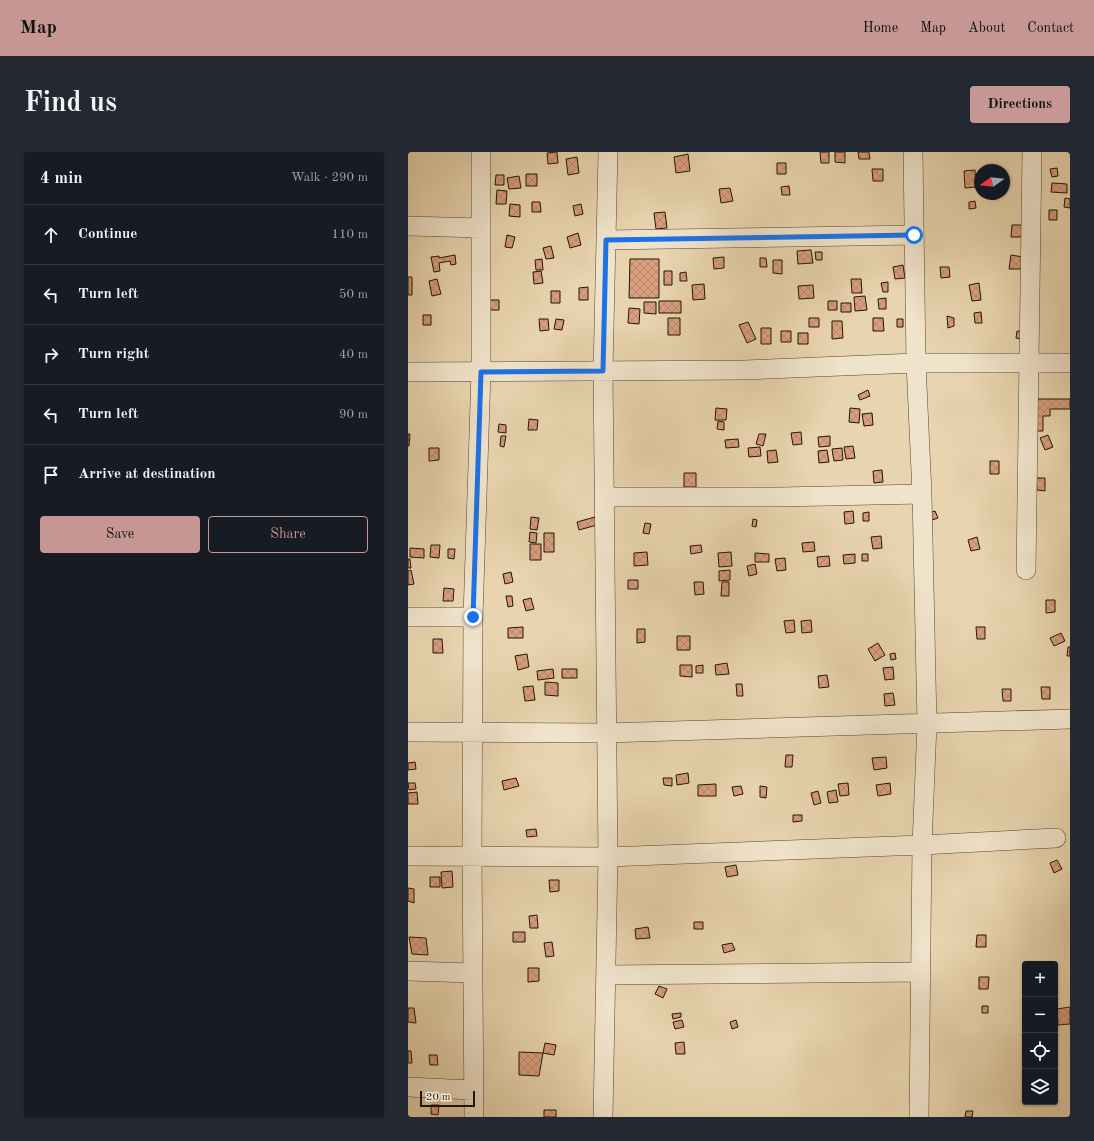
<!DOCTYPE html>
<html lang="en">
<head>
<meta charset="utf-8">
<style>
	body { margin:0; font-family:"Old Standard TT",serif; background:#242831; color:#f1f3f6 }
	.controls { position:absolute; right:12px; bottom:12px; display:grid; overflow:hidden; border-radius:4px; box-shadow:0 1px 3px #0004 }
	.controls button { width:36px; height:36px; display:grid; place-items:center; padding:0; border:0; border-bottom:1px solid #363941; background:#171b24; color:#f1f3f6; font:20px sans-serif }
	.compass { position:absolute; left:566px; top:12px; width:36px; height:36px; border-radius:50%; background:#171b24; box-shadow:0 1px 3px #0004; rotate:255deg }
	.scale { position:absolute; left:12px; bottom:10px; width:55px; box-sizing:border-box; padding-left:4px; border:2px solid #221504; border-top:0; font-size:11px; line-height:14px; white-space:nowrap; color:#221504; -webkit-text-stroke:3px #f0e3cb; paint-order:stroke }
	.stop { position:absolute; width:12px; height:12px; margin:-9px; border:3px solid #1a73e8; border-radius:50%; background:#fff }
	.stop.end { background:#1a73e8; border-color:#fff; box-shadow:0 1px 4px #0008 }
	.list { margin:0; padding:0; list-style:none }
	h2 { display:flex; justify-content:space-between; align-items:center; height:52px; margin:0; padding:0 16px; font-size:17px }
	h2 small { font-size:13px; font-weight:400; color:#9ea1a6 }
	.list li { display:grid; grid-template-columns:26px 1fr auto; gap:12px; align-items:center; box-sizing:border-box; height:60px; padding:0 16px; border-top:1px solid #363941 }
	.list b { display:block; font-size:15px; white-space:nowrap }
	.list em { font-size:13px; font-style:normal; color:#9ea1a6 }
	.actions { display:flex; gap:8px; padding:12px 16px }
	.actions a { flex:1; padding:9px 0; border:1px solid #c59692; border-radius:4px; text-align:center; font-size:14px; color:#c59692 }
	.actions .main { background:#c59692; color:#111 }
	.icon { flex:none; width:22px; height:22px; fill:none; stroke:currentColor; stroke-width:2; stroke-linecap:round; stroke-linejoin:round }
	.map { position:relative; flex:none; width:662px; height:965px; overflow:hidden; border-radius:4px }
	header { display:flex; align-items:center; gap:24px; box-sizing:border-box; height:56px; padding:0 20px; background:#c59692; color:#111 }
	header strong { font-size:19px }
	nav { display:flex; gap:22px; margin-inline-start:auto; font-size:14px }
	.intro { display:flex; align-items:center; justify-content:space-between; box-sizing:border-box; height:96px; padding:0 24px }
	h1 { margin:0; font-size:28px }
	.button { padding:10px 18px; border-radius:4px; background:#c59692; color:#111; font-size:14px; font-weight:700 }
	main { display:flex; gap:24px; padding:0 24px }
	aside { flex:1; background:#171b24; border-radius:4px; box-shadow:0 1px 3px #0004 }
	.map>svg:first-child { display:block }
</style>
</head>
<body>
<header>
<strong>Map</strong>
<nav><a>Home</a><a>Map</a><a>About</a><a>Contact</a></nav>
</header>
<div class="intro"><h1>Find us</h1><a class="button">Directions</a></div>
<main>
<aside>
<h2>4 min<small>Walk · 290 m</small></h2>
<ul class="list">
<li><svg class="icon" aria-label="ahead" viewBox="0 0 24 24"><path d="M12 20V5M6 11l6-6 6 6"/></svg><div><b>Continue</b></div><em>110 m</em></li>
<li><svg class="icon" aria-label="left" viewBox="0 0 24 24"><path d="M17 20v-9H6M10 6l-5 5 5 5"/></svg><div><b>Turn left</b></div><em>50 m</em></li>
<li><svg class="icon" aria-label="right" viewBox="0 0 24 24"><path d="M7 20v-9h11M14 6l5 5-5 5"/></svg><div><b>Turn right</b></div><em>40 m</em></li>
<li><svg class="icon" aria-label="left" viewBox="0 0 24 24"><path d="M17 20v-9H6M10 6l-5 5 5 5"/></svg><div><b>Turn left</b></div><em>90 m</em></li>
<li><svg class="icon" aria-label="arrive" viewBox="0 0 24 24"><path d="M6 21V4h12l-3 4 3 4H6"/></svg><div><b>Arrive at destination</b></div></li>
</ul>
<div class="actions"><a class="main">Save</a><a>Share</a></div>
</aside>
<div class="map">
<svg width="662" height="965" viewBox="0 0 662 965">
	<defs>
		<pattern id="building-cross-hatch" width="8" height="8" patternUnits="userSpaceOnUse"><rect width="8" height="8" fill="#d89e7e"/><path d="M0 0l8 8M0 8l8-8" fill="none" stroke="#b9876b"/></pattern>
	</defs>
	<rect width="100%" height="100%" fill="#e8d4af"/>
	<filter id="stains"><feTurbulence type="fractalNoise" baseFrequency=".005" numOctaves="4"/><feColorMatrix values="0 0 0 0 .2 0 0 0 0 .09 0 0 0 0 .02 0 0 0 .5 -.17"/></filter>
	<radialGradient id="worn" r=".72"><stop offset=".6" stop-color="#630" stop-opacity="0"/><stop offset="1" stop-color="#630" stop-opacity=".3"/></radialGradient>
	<path fill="url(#building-cross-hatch)" stroke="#221504" d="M149,0L150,11L140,12L139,1Z
		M412,0H421V11H413Z
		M427,0H437V11L427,10Z
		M450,0H461L462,7H451Z
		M280,2L282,19L268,21L266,5Z
		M169,5L171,21L160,23L158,7Z
		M369,11H378V22H369Z
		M649,16L650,24L644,25L642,17Z
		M464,17H475V29H465Z
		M567,18L568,35L557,36L556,19Z
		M118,22H129V34H118Z
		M88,23H96V33H87Z
		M111,24L113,36L101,37L99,26Z
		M644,31L659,32V41L643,40Z
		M381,34L382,43H374L373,35Z
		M322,36L325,49L313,51L311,37Z
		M89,38L99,39L98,52H88Z
		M657,46L662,47V56L656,55Z
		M567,49L568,56L561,57V50Z
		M124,50H132L133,60H124Z
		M102,52L112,53V65L101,64Z
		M173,52L175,62L167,64L165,54Z
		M641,58H649V68H641Z
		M257,60L259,76L248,77L246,61Z
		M604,73H614V85H603Z
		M170,81L173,93L162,96L159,85Z
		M99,83L107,85L104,96L97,95Z
		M143,94L146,106L138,107L135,96Z
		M403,98L405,111L390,112L389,99Z
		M407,100H414V108H408Z
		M47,103L48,112L43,113L42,109L31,111L32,119L26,120L23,105L31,104V106Z
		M603,103L615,105L613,117H601Z
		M316,105V116L306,117L305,106Z
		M352,106H358L359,115H352Z
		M134,107L135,118H128L127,108Z
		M222,107H251V146H221Z
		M365,108H374V122L365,121Z
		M495,113L497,126L487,127L485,115Z
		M532,115H541L542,125L533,126Z
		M133,119L135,131L126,132L125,120Z
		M256,119H264V133H256Z
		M278,120L279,129H272V121Z
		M0,125H4V143H0Z
		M29,127L33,142L24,144L21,129Z
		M443,127H453L454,141H444Z
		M480,130V140H475L473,131Z
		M571,131L573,148L564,149L561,133Z
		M296,132L297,147L285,148L284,133Z
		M405,133L406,146L391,147L390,134Z
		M180,135V148H171V136Z
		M143,139H152V151H143Z
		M457,144L459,158L447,159L446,145Z
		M478,146V157H471L470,147Z
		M78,148H91V158H78Z
		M251,149H273V161H251Z
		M420,149H429V158H420Z
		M236,150H248V162L236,161Z
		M433,151H443V160H433Z
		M221,156L232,157L231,172L220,171Z
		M573,160L574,171H567L566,161Z
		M15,163H23V173H15Z
		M539,164L546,166V174L540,176Z
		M260,166H272V183H260Z
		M401,166H411V175H401Z
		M465,166H475L476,179H465Z
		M131,167H140L141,178L132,179Z
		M148,167L156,168L154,178L146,177Z
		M489,167H495V175H489Z
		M424,169H434L435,186L424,187Z
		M340,170L348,187L339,191L331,173Z
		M353,176H363V192H353Z
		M373,179H383V190H373Z
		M609,179L615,180L613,187L608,186Z
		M390,181H400V192H390Z
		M460,238L462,244L452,248L450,243Z
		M628,247H662V257H642V264H635V279H628Z
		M308,256L319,257L318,268H307Z
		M442,256L452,257L451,271L441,270Z
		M464,261L465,273L456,274L454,262Z
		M121,267L130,268L129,278H120Z
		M310,269L316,270V278L309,277Z
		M91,272L98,273V281L90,280Z
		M393,280L394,292L385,293L383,281Z
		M0,282H2L1,294H0Z
		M351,282H358L355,294L348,292Z
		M640,283L645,295L637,298L632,286Z
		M93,284H98L96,295L92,294Z
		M422,284V294L411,295L410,285Z
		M330,287L331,295L318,296L317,288Z
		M445,294L447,306L438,307L436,295Z
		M352,295L353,304L341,305L340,296Z
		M21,296H31V308L21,309Z
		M434,296L435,308L426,309L424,297Z
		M368,298L370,310L360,311L359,299Z
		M419,298L421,310L411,311L410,299Z
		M582,309H591V322H582Z
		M474,318L475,330L466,331L465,319Z
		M276,321H288V335H276Z
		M628,326H637V339L629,338Z
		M445,359L446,371L437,372L436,360Z
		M527,359L530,366L524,368L521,361Z
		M461,360V369H455V361Z
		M123,365L131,366L129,378L122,377Z
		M187,365L189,373L171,378L169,370Z
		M345,367L349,368L348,375L344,374Z
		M237,371L243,372L241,382L235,381Z
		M122,380L129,381L128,391L121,390Z
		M136,381H146V400H136Z
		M473,384L474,396L465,397L463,385Z
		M569,385L572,397L563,399L560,388Z
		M406,390L407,399L395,400L394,391Z
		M122,392H133V408H122Z
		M23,393H32L31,406L22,405Z
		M293,393L294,400L283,402L282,394Z
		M2,396L16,397V406L2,405Z
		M40,397H47L46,407L40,406Z
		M239,400L240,413L226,414V401Z
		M323,400L324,414L311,415L310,401Z
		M347,401L361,402V410H347Z
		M447,402V411L436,412L435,403Z
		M454,402H460V409H454Z
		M421,404L422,414L410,415L409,405Z
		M377,406L378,418L369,419L367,407Z
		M0,407H2L3,416H0Z
		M347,412L349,422L341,424L339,414Z
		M3,418L6,432L0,433V419Z
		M322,418V428L311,429V419Z
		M103,420L105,430L97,432L95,422Z
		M220,428H230V437H220Z
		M286,430H295L296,442L287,443Z
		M314,430H321V444H313Z
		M36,436L46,437L45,449H35Z
		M98,444H104L105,454L100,455Z
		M123,446L126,457L118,459L115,448Z
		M638,448H647V460L638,461Z
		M386,468L387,480L378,481L376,469Z
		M403,468L404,480L394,481L393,469Z
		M115,475V486H100V476Z
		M568,475H577V487H569Z
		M229,477H237V490L229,491Z
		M653,481L657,489L646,494L642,486Z
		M269,484H282V498H269Z
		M25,487H34L35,501H25Z
		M470,491L477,503L467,509L460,497Z
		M660,495H662V504H659Z
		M487,501L488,507L483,508L482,502Z
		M119,502L121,515L110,518L107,504Z
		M319,511L321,522L308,523L307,513Z
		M272,513H284V525L272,524Z
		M295,513V521H288V514Z
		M485,515L486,527L477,528L475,516Z
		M145,517L146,526L130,528L129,519Z
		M154,517H169V526H154Z
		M419,523L421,535L411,536L410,524Z
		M137,530L150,531V544L137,543Z
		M328,532H334L335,544H329Z
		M125,534L127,548L117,549L115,535Z
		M633,535H642V547H634Z
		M594,537H603V549H595Z
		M485,541L487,553L477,554L476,542Z
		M378,603H385L384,615H377Z
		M478,605L479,616L466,618L464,606Z
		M7,610L8,617L0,618V611Z
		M280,621L281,631L269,633L268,623Z
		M108,626L111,634L96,638L94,629Z
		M255,626H264V634L256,633Z
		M0,631H7L8,637L1,638Z
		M440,631L441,643L432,644L430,632Z
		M482,631L483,642L470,644L468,633Z
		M308,632V644H290V633Z
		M333,634L335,642L326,644L324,635Z
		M352,634L359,635L358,646L352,645Z
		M428,638L430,650L421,651L419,640Z
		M410,639L413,651L406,653L403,641Z
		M9,640L10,652H0V641Z
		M385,663H394V669L385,670Z
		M128,677L129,684L119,685L118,678Z
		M649,708L654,717L646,721L642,711Z
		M328,713L330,723L319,725L317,715Z
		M44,719L45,735L34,736L33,720Z
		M22,725H32V735H22Z
		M141,728H151V739L142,740Z
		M0,736L6,737V751L0,749Z
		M129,763L130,776H122L121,764Z
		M286,770H295V777H286Z
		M240,775L242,786L228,787L227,777Z
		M105,780H117V790H105Z
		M569,783H578V795H568Z
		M1,785L18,786L20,803L4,802Z
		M144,790L146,804L138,805L136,791Z
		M324,791L327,798L316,801L314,793Z
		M120,816H131V829L120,830Z
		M571,825H581L580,837H571Z
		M251,834L259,837L255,846L247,842Z
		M574,854H580V861H574Z
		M662,855V872L650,873L649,857Z
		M0,856H6L8,871L0,870Z
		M273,861V865L265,867L264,862Z
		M274,868L276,875L267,877L265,870Z
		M328,868L330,875L324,877L322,870Z
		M276,890L277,902H268L267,891Z
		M137,891L148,893L146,903L135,901Z
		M0,899H3L4,911H0Z
		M111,900L135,901L131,924L111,923Z
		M21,903H29L30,913H22Z
		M23,953H31L30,963L23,962Z
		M136,958H148V965H136Z
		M558,959H565L564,965H557Z"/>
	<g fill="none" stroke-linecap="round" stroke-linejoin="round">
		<defs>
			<path id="minor" d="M505,0L508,211L514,342L519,572L514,693L511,965
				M0,74L73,76
				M198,88L506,83
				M0,220L336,218L508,211H662
				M196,345H372L514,342
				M618,418L624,0
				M0,465H65
				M0,580L198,581L662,567
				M0,704L200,705L514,693L648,686
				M0,819L64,821
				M198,823L513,820
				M0,935L65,938
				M66,965L64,704L65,465L73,220V0
				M195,965L200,705L195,219L200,0"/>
		</defs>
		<use href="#minor" stroke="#54452f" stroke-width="20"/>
		<use href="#minor" stroke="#f0e3cb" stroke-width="19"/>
	</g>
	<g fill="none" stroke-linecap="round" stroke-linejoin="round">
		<path stroke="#1a73e8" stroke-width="5" d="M65,465L73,220L195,219L198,88L506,83"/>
	</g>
	<rect width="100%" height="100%" filter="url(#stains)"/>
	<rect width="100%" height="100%" fill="url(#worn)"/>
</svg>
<div class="controls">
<button>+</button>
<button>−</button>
<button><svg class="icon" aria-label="locate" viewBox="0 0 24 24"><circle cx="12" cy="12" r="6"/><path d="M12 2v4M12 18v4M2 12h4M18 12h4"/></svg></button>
<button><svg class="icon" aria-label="layers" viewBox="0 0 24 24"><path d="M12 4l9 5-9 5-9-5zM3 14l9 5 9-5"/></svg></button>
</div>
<svg class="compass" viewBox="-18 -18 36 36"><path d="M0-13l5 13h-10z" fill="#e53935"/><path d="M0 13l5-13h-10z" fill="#9ea1a6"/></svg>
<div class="scale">20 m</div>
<div class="stop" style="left:506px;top:83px"></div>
<div class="stop end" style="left:65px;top:465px"></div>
</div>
</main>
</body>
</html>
